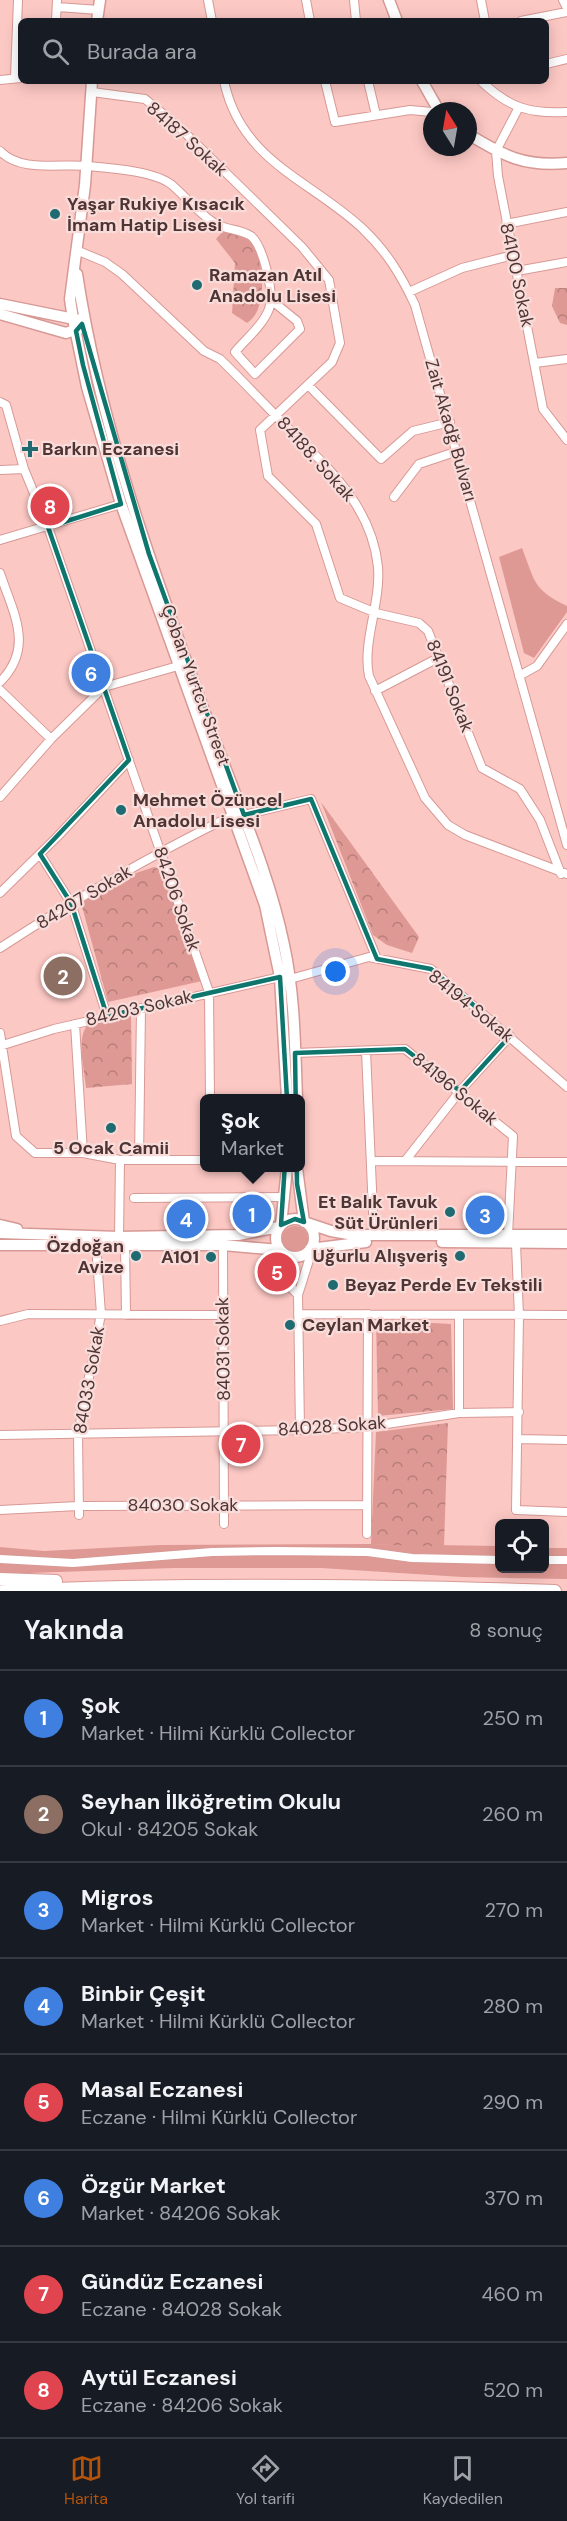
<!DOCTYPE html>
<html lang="tr">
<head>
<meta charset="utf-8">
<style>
	body { margin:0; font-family:"DM Sans",sans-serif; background:#242831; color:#f1f3f6 }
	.controls { position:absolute; right:18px; bottom:18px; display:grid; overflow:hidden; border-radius:9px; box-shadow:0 3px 15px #0003 }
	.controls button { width:54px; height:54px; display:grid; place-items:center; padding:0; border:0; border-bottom:2px solid #363941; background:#171b24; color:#f1f3f6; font:30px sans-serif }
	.compass { position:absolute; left:423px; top:102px; width:54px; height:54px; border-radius:50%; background:#171b24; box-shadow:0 3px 15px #0003; rotate:349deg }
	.you { position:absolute; left:336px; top:972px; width:21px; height:21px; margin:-15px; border:4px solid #fff; border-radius:50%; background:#1a73e8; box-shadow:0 0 0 9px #1a73e833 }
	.badge { display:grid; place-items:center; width:39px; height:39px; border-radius:50%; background:#b45309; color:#fff; font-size:20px; font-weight:700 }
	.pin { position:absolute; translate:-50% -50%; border:3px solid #fff; box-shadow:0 2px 6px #0006 }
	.popup { position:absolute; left:200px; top:1094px; width:105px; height:78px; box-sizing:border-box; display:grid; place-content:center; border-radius:9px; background:#171b24; filter:drop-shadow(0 2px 4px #0005); font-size:20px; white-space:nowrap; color:#9ea1a6 }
	.popup b { font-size:22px; color:#f1f3f6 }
	.popup::after { content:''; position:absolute; left:50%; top:100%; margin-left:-12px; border:12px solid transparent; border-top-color:#171b24 }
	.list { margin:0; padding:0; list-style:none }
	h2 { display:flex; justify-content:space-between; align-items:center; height:78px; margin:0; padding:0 24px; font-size:26px }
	h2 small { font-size:20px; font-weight:400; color:#9ea1a6 }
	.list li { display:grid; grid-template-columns:39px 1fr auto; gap:18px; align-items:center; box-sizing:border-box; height:96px; padding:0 24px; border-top:2px solid #363941 }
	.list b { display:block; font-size:22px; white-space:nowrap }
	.list p { margin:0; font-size:20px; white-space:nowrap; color:#9ea1a6 }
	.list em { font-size:20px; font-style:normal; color:#9ea1a6 }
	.icon { flex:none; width:33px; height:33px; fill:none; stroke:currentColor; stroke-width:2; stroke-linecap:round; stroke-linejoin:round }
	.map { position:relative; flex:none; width:567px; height:1591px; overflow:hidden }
	.search { position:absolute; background:#171b24; box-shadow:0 3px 15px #0003; left:18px; right:18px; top:18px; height:66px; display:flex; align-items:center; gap:15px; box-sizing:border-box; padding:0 21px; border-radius:9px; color:#9ea1a6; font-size:22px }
	.sheet { height:846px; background:#171b24 }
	nav { display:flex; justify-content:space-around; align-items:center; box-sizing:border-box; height:84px; border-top:2px solid #363941; background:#171b24; font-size:16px; color:#9ea1a6 }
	nav a { display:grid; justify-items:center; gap:3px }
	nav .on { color:#b45309 }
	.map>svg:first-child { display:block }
</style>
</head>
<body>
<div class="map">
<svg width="567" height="1591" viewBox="0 0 567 1591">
	<defs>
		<pattern id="park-crowns" width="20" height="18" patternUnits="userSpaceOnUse" patternTransform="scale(1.5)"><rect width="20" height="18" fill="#df9994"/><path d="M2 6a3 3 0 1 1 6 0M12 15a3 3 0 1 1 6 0" fill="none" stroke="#b77e79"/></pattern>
	</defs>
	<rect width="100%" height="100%" fill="#fcc8c4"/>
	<path fill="#df9994" d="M522,548C535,581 533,590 567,606V612L534,658L524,653L499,557Z
		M282 1239a13 13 0 1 1 26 0a13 13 0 1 1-26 0Z
		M371,1544L499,1546L500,1568H544L545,1548H567V1579L462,1577L321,1568H174L0,1574V1547L44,1551L160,1545Z"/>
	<path fill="url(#park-crowns)" d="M224,230C235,231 247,234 253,244C264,262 268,311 247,323L232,313L235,263L216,239Z
		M555,288H567V325L560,323L552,306Z
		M321,802L419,937L412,953L387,945L373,935Z
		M154,867L162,870L202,981L108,1002L81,903L136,873Z
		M131,1015L132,1084L86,1088C85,1071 73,1030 93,1021C104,1017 120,1017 131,1015Z
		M376,1320L451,1324L453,1409L378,1416Z
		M448,1423L444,1547L371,1544L376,1432Z"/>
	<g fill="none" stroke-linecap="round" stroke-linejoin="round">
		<defs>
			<path id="minor" d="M208,0L212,21
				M306,0L310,21
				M354,0L356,21
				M481,0L485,21
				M563,0L567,8
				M57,7L99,10
				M56,21L57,0
				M521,21L567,12
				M546,64L567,59
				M15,78L18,0
				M0,80L21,78
				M224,81C241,162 311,180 363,229C387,252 401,275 415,305L567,845
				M325,81L335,122L410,110L432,112
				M368,81L376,115
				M481,81C509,108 530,114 567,112
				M92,92L145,99L180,128L302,247L329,280L340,343L332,362L260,430L268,476L316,524L340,598L376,613L419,623L428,631L482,768L520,789L540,820L561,874
				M519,107L496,151L498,176L543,409L567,440
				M0,151C21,173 60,163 88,166C110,168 155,171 172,185C186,197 200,215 216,224C227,230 240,229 251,236C263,246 275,294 269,309C263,325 246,339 235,352L255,374L300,329L297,321L271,300
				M506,224L567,212
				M76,250L105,262L122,274L204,351L220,359C243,381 265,405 288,428C328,468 372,506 378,567C381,603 362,642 369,676L425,798L448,825L465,835L567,874
				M517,271L567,262
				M409,292L462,268L513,255
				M535,363L567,359
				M308,385L381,459L413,431L450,422
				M0,402L6,405L24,469L48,527L209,992L210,1098
				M0,470L24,469
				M394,497L419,464L458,451
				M0,540L121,504
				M0,573C13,613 35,647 0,682
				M519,676L537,666L567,624
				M0,690L51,739
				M375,691L440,657
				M0,797L51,739L104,687L178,666
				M244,815L311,799L377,959
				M40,854L71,903L107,1016
				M0,893L58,836L129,760
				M0,948C75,899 152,855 233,815
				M290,979L369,957L431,969L567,1087
				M75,1024L83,1153L120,1160
				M0,1033L16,1136L35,1153H83
				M510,1036L460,1091L405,1161H371L567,1162
				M0,1046L54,1029L280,977
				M366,1051L374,1235
				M295,1053L405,1049L513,1136L508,1235
				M139,1160L141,1008
				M134,1198L285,1197
				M119,1237L120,1160H204
				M516,1244L519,1316L516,1510L567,1512
				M125,1245L126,1315
				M223,1245L224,1524
				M282,1252L293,1290L298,1295
				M298,1314L567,1315
				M0,1321L28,1314L222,1315
				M459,1413V1315
				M300,1430L298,1295L309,1260L308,1252
				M0,1435L300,1430L367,1427L459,1413L519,1412
				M518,1439L567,1440
				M0,1510L78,1506L366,1505
				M79,1515L78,1434L101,1314L96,1244
				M367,1534L368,1314
				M0,1559L73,1563L212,1552L277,1551L368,1552L412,1558L500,1560
				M544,1560H567"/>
			<path id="major" d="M389,0L397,21
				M97,21L100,0
				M92,81L85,185L70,299L73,319L87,387L121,504L265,905L280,977L287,1098
				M422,81L439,111
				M468,134C504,156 524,167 567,163
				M77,274C101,433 158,584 213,735C238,804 269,872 284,945C295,995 295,1048 297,1098
				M0,304L79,320
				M0,314L66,333L80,328
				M297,1168L304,1222
				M276 1238a19 19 0 1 1 38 0a19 19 0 1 1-38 0Z
				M307,1223L331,1231L354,1235H567
				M0,1225L17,1229
				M281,1225L287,1168
				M0,1233L119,1237L238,1235L279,1227
				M442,1242L567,1243
				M0,1245H223L280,1250
				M310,1249L366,1242"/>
			<path id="highway" d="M0,1579L56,1581
				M3,1591C187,1583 371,1585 555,1591"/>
		</defs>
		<use href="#minor" stroke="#d79995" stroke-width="10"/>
		<use href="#major" stroke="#d79995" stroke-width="13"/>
		<use href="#highway" stroke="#d79995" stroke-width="14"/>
		<use href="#minor" stroke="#fff" stroke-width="8"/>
		<use href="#major" stroke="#fff" stroke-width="10"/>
		<use href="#highway" stroke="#fff" stroke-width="12"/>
	</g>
	<path fill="none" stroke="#0f766e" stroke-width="4.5" stroke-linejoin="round" d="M82,324L149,554L244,815L311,799L377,959L431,969L510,1036L460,1091L405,1049L295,1053L297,1184L304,1222L295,1219L281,1225L288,1116L280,977L107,1016L71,903L40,854L129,760L48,527L121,504L83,365L76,331Z"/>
	<g fill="#1f6b71" stroke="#f7dcda" stroke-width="2">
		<circle cx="55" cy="214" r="6"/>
		<circle cx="197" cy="285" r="6"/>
		<path d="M27 440h6v6h6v6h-6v6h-6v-6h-6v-6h6z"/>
		<circle cx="121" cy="810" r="6"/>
		<circle cx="111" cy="1128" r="6"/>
		<circle cx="450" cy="1212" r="6"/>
		<circle cx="136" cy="1256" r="6"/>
		<circle cx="460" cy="1256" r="6"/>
		<circle cx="211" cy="1257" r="6"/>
		<circle cx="333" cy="1285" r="6"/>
		<circle cx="290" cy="1325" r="6"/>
	</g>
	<g text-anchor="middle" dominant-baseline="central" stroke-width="4.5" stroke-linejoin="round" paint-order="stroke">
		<g font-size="18" fill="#4e3433" stroke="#f7dcda">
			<text transform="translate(187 139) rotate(42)">84187 Sokak</text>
			<text transform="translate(517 275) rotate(78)">84100 Sokak</text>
			<text transform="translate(451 430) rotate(74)">Zait Akadğ Bulvarı</text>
			<text transform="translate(316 459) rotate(48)">84188. Sokak</text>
			<text transform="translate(196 685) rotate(70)">Çoban Yurtcu Street</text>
			<text transform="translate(450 686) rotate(68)">84191 Sokak</text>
			<text transform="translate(84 897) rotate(-31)">84207 Sokak</text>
			<text transform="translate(177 899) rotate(71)">84206 Sokak</text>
			<text transform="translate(471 1006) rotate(39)">84194 Sokak</text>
			<text transform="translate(139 1008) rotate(-13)">84203 Sokak</text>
			<text transform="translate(455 1089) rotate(39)">84196 Sokak</text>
			<text transform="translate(223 1349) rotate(-91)">84031 Sokak</text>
			<text transform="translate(89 1380) rotate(-80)">84033 Sokak</text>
			<text transform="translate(332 1426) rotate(-4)">84028 Sokak</text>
			<text x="183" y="1505">84030 Sokak</text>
		</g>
		<g font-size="18" font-weight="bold" fill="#4e3433" stroke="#f7dcda" text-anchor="start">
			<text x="67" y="204">Yaşar Rukiye Kısacık<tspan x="67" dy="21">İmam Hatip Lisesi</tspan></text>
			<text x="209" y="275">Ramazan Atıl<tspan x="209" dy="21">Anadolu Lisesi</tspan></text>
			<text x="42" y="449">Barkın Eczanesi</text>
			<text x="133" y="800">Mehmet Özüncel<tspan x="133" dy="21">Anadolu Lisesi</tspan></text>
			<text x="111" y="1148" text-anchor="middle">5 Ocak Camii</text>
			<text x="438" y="1202" text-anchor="end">Et Balık Tavuk<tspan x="438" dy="21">Süt Ürünleri</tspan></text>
			<text x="124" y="1246" text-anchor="end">Özdoğan<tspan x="124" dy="21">Avize</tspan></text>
			<text x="448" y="1256" text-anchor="end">Uğurlu Alışveriş</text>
			<text x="199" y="1257" text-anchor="end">A101</text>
			<text x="345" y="1285">Beyaz Perde Ev Tekstili</text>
			<text x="302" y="1325">Ceylan Market</text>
		</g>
	</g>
</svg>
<div class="controls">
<button><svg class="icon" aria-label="locate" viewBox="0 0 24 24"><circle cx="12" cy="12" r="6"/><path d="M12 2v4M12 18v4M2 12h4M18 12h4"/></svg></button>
</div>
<svg class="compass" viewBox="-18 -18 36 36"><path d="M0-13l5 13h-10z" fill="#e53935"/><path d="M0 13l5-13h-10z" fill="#9ea1a6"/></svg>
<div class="you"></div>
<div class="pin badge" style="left:252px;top:1214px;background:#3f7fe0">1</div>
<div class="popup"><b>Şok</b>Market</div>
<div class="pin badge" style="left:63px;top:976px;background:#8d6e63">2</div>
<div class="pin badge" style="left:485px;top:1215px;background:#3f7fe0">3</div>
<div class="pin badge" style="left:186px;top:1219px;background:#3f7fe0">4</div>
<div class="pin badge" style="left:277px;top:1272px;background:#e0444e">5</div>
<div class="pin badge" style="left:91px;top:673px;background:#3f7fe0">6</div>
<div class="pin badge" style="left:241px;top:1444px;background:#e0444e">7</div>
<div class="pin badge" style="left:50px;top:506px;background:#e0444e">8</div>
<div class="search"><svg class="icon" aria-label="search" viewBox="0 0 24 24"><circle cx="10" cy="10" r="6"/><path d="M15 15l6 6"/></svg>Burada ara</div>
</div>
<section class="sheet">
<h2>Yakında<small>8 sonuç</small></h2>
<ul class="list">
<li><span class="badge" style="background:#3f7fe0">1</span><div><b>Şok</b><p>Market · Hilmi Kürklü Collector</p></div><em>250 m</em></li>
<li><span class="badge" style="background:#8d6e63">2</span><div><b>Seyhan İlköğretim Okulu</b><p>Okul · 84205 Sokak</p></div><em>260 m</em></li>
<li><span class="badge" style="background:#3f7fe0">3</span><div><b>Migros</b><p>Market · Hilmi Kürklü Collector</p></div><em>270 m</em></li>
<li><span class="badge" style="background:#3f7fe0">4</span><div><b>Binbir Çeşit</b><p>Market · Hilmi Kürklü Collector</p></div><em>280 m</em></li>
<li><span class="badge" style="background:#e0444e">5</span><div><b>Masal Eczanesi</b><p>Eczane · Hilmi Kürklü Collector</p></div><em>290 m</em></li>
<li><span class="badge" style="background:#3f7fe0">6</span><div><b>Özgür Market</b><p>Market · 84206 Sokak</p></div><em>370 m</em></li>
<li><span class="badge" style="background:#e0444e">7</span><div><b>Gündüz Eczanesi</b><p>Eczane · 84028 Sokak</p></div><em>460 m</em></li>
<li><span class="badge" style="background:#e0444e">8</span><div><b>Aytül Eczanesi</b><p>Eczane · 84206 Sokak</p></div><em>520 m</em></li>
</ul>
</section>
<nav>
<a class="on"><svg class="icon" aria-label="map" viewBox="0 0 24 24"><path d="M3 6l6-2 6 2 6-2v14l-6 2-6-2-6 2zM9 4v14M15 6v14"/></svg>Harita</a>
<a><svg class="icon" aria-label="directions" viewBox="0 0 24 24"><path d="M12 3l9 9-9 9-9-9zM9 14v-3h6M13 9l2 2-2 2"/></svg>Yol tarifi</a>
<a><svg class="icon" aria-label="saved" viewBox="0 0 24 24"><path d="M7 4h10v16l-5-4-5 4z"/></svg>Kaydedilen</a>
</nav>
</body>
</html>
